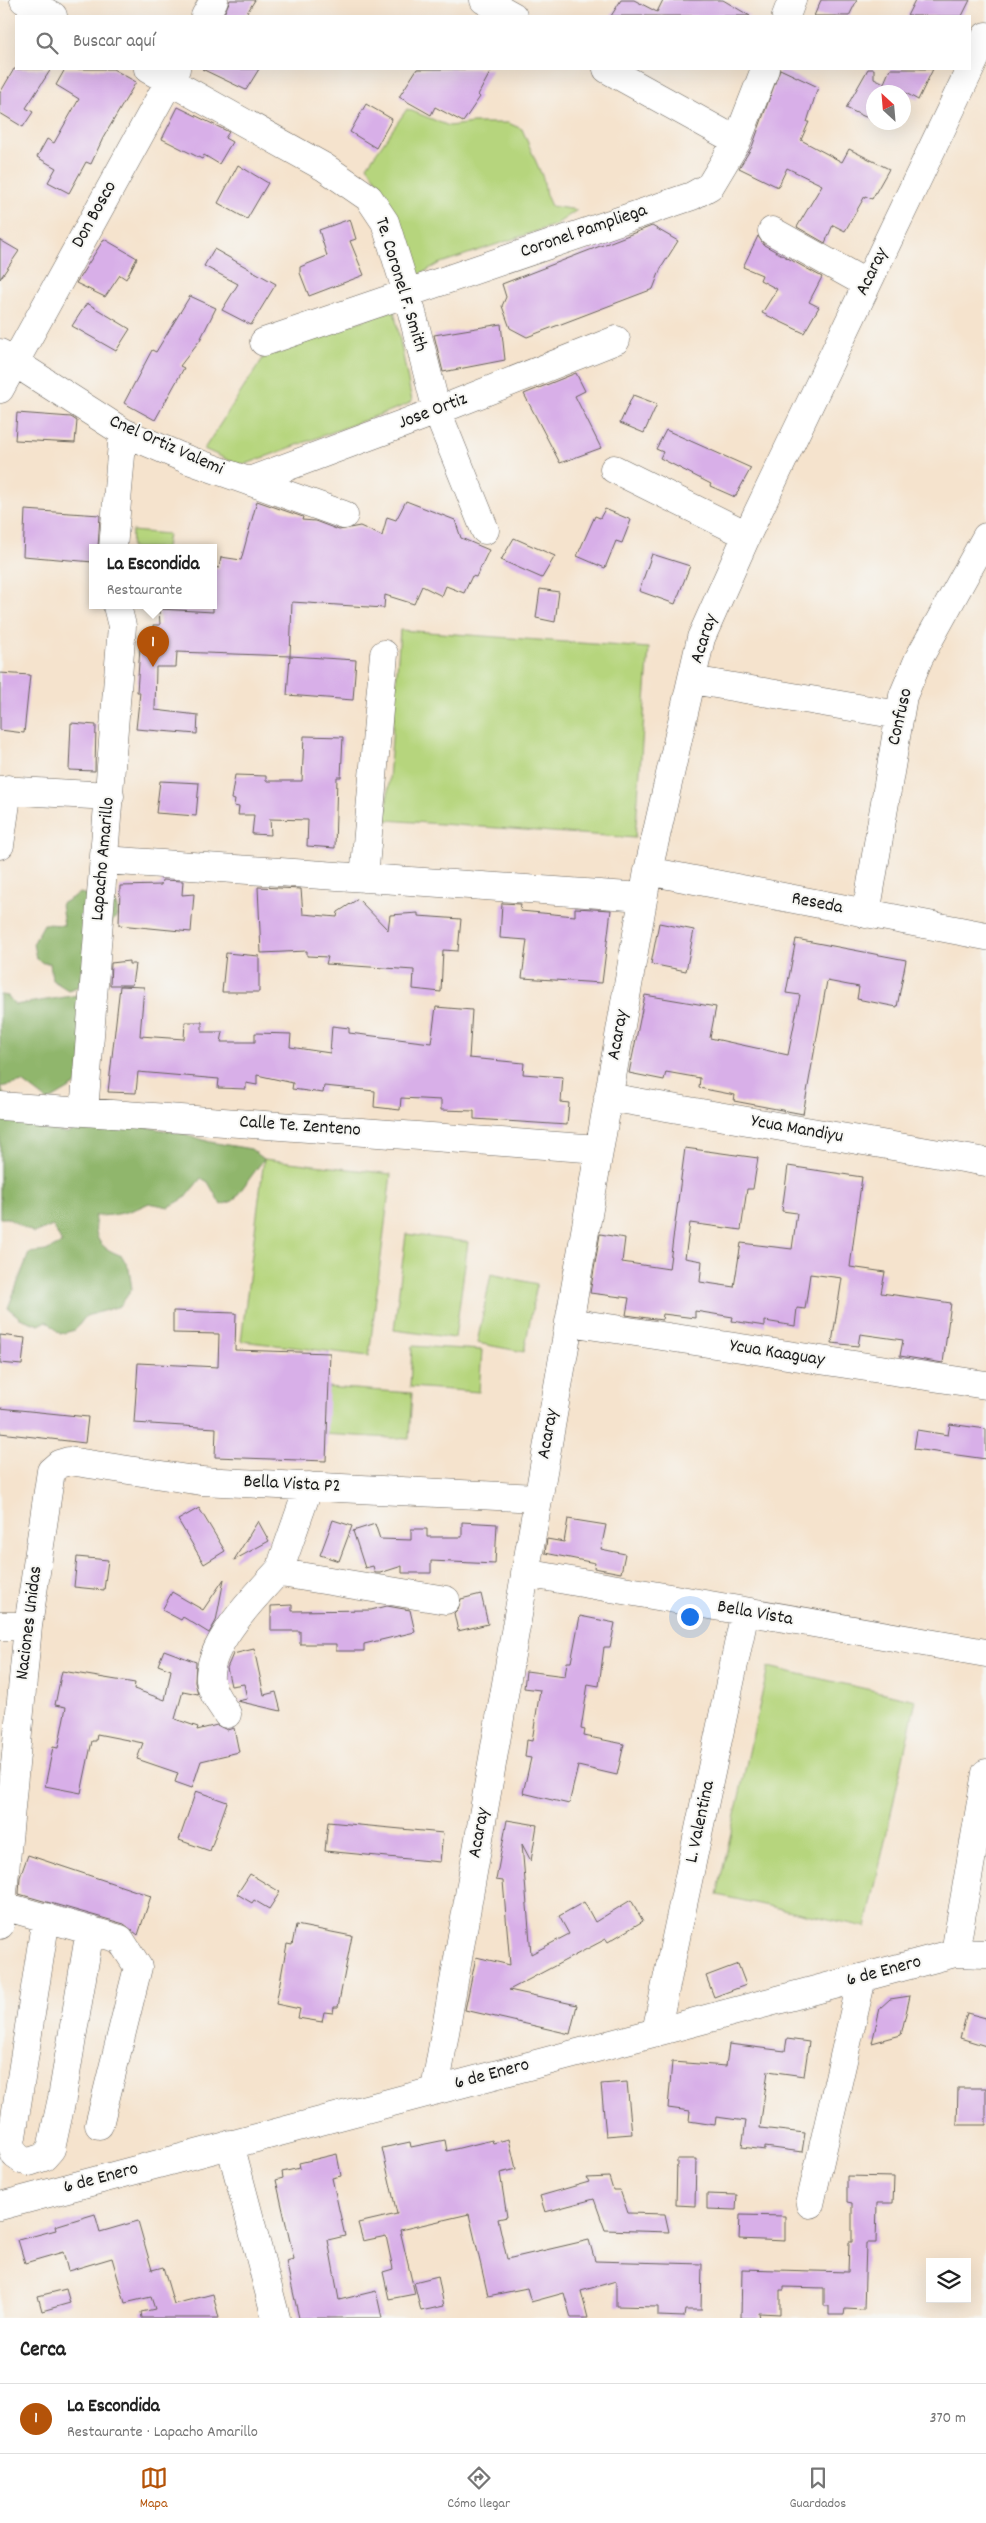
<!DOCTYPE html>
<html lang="es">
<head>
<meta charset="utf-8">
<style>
	body { margin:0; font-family:Dekko,sans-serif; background:#f6f6f6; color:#222 }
	.controls { position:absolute; right:15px; bottom:15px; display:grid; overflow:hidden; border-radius:0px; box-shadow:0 5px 20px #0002 }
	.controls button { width:45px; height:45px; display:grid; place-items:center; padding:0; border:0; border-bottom:1px solid #e0e0e0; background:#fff; color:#222; font:25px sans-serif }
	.compass { position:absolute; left:866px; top:85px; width:45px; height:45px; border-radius:50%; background:#fff; box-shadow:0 5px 20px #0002; rotate:334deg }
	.you { position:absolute; left:689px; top:1616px; width:18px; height:18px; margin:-12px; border:4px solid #fff; border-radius:50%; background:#1a73e8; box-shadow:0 0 0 8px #1a73e833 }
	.badge { display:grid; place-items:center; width:32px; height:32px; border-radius:50%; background:#b45309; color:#fff; font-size:16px; font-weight:700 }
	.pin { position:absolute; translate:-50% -41px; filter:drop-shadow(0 1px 2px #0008) }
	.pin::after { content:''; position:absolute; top:26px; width:18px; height:15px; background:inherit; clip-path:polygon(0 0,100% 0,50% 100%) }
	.popup { position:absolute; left:89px; top:544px; width:128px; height:65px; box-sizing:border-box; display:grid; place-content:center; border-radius:0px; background:#fff; filter:drop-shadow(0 1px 4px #0005); font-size:16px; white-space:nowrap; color:#767676 }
	.popup b { font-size:19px; color:#222 }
	.popup::after { content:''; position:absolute; left:50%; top:100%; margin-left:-10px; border:10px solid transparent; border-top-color:#fff }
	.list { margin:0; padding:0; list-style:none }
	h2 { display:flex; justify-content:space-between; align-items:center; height:65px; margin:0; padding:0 20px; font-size:21px }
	h2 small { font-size:16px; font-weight:400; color:#767676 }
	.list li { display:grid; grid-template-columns:32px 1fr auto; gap:15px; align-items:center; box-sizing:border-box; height:70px; padding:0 20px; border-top:1px solid #e0e0e0 }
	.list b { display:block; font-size:19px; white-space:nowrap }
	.list p { margin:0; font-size:16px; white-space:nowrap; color:#767676 }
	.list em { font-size:16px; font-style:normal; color:#767676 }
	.icon { flex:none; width:28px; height:28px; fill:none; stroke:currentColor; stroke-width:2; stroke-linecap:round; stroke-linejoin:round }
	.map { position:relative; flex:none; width:986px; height:2318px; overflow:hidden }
	.search { position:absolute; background:#fff; box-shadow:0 5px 20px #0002; left:15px; right:15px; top:15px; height:55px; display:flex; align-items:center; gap:12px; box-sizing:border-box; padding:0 18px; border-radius:0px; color:#767676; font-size:19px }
	.sheet { height:135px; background:#fff }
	nav { display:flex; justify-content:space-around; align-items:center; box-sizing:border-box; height:70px; border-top:1px solid #e0e0e0; background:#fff; font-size:14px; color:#767676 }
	nav a { display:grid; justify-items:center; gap:2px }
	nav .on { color:#b45309 }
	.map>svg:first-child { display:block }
</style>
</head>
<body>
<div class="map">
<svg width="986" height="2318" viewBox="0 0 986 2318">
	<rect width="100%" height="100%" fill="#f6f6f2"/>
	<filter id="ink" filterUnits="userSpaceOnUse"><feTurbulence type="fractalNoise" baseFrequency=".02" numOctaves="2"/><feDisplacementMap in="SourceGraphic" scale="10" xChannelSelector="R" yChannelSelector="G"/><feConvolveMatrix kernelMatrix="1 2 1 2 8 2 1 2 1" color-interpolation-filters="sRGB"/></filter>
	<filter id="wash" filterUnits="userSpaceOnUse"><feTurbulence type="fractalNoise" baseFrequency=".0096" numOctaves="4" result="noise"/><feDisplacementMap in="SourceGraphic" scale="20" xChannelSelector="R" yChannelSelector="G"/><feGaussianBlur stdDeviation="1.12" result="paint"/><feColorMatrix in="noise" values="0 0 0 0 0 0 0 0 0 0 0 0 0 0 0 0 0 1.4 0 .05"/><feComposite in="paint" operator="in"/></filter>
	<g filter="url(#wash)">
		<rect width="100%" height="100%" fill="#f5e3cd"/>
		<path fill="#b6d57d" stroke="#69784c" d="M407,109L449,126L473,123H508L522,129L543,178L546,195L551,206L577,210L555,225L438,264L415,277C404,238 392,199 367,166Z
			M394,310L412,401L406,405L246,464H237L204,449L267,352Z
			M132,531L168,534L166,548H131Z
			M400,630L649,648L635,838L386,820Z
			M264,1159L391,1174L369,1356L241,1341Z
			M406,1234L468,1242L455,1338L394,1330Z
			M491,1274L537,1284L524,1352L477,1343Z
			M412,1346L482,1350L479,1392L410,1387Z
			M325,1387L412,1393L409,1439L322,1434Z
			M768,1667L916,1700L866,1927L717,1895Z"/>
		<path fill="#90b66c" stroke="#566944" d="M80,893L113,901L117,907V916L111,923L90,983L68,990L52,980L50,963H43L36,958L33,944L44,924L64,925L61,904Z
			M0,995L8,996L15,1005L78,995L92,1005L77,1084L48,1101L23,1082L1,1087L7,1106L27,1107L37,1127L67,1133L82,1126L113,1121L185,1134L210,1142L251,1149L264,1159L233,1201L221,1205L208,1182L201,1178L185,1198L169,1207L149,1203C131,1212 116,1216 95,1216C95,1241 99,1247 122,1256L129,1269L132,1289L120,1306L86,1316L75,1330L60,1334L47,1321L39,1325L20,1318L8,1308L29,1253L46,1251L62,1243L53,1226L34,1233L7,1218H0Z"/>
		<g id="blocks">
			<path fill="#d8afe8" d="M230,0H255L245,16H223Z
				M621,0H634L657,12L663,0H723L750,16H611Z
				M821,0H857L849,16H814Z
				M915,0H970L962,16H907Z
				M14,69H51L26,108L33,112L23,127L0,113V93Z
				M65,69H113L136,82L103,138L91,164L86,162L69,193L48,182L56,168L37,157L47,139L54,143L79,99L56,85Z
				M202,69H259L246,90Z
				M417,69H492L478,95L480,97L463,122L435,107L431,115L399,97Z
				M780,69L818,87L807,122H809L801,140L842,162L849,149L889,169L872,199L865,196L845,231L833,225L825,243L797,227L822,185L787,168L778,187L739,168L752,147Z
				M868,69H874V78L884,83L890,69H933L918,100L904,92H874V121L846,108Z
				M366,104L392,119L376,148L350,132Z
				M178,107L229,132L225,138L232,142L219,164L204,155L202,159L162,139Z
				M238,165L268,183L247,219L218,203Z
				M350,219L356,239L350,241L364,275L309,296L300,273V267L327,256L319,230Z
				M652,226L678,241L661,268L653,289L527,337L510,328L502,306L506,297L502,284Z
				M758,236L764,245L822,277L809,302L819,307L804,333L762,313L777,289L760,280L762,275L743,267Z
				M104,239L137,258L126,279L120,275L105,297L76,283Z
				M0,240L19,251L0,279Z
				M214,249L276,284L251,325L222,310L238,284L204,266Z
				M190,296L216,308L200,340L180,366L184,368L155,420L124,403L152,350L156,352Z
				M87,303L130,329L116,351L72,326Z
				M501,324L505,360L443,372L434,335Z
				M576,373L585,391L575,396L601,448L560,463L524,394Z
				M633,395L657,404L644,433L620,423Z
				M17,413L71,417L77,421L75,443L15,440Z
				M666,430L751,468L735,497L710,486L711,484L660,458L663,452L656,449Z
				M257,501L303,517L302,520L315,521L339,530L360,526L382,536L387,517L396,520L406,501L455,520L461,538L489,550L476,577L472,576L464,593L446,586L442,596L422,586L414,604L385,595L384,608L292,602L290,656L177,652L176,667H156L155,710L198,715L197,734L136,729L140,692H137L140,647L154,648L153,625H160L159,609L213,612V567L219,568L221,557L241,560Z
				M605,509L631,520L622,543L616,541L605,568L577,556L595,516L600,518Z
				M25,510L100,515L98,548H93V562L23,556Z
				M514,538L555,556L542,578L501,560Z
				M652,554L690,566L675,604L639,591Z
				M540,589L559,592L555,622L536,618Z
				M290,656L356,660L353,700L287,695Z
				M0,673L30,675L24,733L0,730Z
				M71,723L96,725L95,771L69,770Z
				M304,736L343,737L341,777H337L335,848L307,846L308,820L270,819L271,835L252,834L254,815H238L239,807L234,806L235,800L231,799L235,775L266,776V781H302Z
				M160,781L199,783L196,816L156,813Z
				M162,880L183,881L182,895L194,894L191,932L119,925L120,886L161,885Z
				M258,887L301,889L303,914L337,917L338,912L358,899L388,930L390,915L418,913V916L461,919L458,951L443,950L441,992L413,989L414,970L326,964L328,957L307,956V951L261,953Z
				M502,903L521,904L520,911L575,916V908L611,910L602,983L522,978L527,940L500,938Z
				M659,923L694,930L686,971L651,964Z
				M796,939L906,960L897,1007L857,999L859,987L827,981L803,1114L734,1101L735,1095L699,1088L700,1078L666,1072L664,1080L629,1073L645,995L716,1007L710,1038L788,1055L800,995L786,993Z
				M226,953L259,956V992H222Z
				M129,961V964H135L132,985H110L111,963Z
				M120,986L144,987L140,1036L184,1039L185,1022H202V1032H223L221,1042H255V1033L291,1034L290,1047L330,1053L332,1026L349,1028V1033L431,1043L436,1007L472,1010L469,1058L524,1063L523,1074L563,1077L561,1102L569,1103L567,1125L474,1119V1111L441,1110V1100L401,1098L400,1110L374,1107L375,1091L324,1086L323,1093L292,1089L293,1083L257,1075V1085L246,1083V1089L218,1088L219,1079L138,1072L136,1093L108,1092Z
				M685,1148L758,1158L753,1189H747L741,1230L690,1223L685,1258L702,1261L700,1282L734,1287L741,1243L792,1249L797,1213L782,1211L788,1166L862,1177L850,1267L885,1272L881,1293L951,1303L943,1363L900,1356L903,1340L860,1334L858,1346L832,1343L842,1278L810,1274L805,1309L797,1308L795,1326L765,1321V1326L732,1321L733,1317L695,1311V1318L663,1314L662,1320L626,1315L629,1298L590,1293L600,1234L625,1238L622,1262L669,1269Z
				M173,1311L236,1313L235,1350L330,1353L326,1461L215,1457L216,1428L134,1423L138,1363L218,1367L219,1334L173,1333Z
				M0,1335L25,1338L22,1365L0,1363Z
				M0,1408L88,1417L85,1443L0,1433Z
				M950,1424L986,1429V1459L914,1449L917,1430L948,1435Z
				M199,1508L225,1551L204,1564L178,1520Z
				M568,1519L606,1525L601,1549L625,1554L621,1573L594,1568L595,1563L545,1553L547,1539L564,1542Z
				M333,1520L352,1526L339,1561L320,1555Z
				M258,1521L269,1541L234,1560Z
				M462,1522L497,1524L495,1564L431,1561V1573H402V1566L380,1573H375L373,1566L365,1568L353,1531L375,1524L380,1539L411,1540V1529H427V1537H462Z
				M77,1557L108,1560L104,1590L74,1587Z
				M224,1579L216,1621L209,1633L183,1617L181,1620L162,1610L172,1592L203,1610Z
				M481,1594L488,1624L458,1631L454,1613L458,1609L461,1599Z
				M292,1605V1611L371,1610L387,1606L410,1610L415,1632L364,1644V1651H336V1644H300V1631H271V1606Z
				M580,1616L615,1623L610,1647H604L599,1686L588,1684L581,1729L585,1730L584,1736L624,1744L617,1775L578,1766L569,1804L523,1793L531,1758L525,1757L527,1740L532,1741L540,1690L524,1688L526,1671L565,1676L567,1662H571Z
				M254,1649L264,1695L276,1692L281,1711L237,1701L247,1699L244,1684L231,1686L227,1668L233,1654Z
				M164,1650L196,1662L195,1682L198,1694L183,1691L175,1719L198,1727L197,1730L217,1725L227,1730L234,1728L239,1752L201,1761L192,1788L175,1782L178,1773L137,1759L143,1743L97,1734L96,1741H92L81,1793L45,1786L53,1747L58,1748L66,1707L55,1705L62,1671L135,1683L134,1689L165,1700L171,1670L158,1665Z
				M196,1791L227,1802L210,1851L179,1840Z
				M507,1820L537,1825L531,1861L522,1844L531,1954L569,1934L559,1916L584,1902L595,1922L631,1900L643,1921L608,1942L606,1939L509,1990L577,2005L570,2034L465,2010L476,1957L510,1965L503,1881L496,1880Z
				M328,1822L443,1833L440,1862L325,1851Z
				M28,1855L151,1896L138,1935L124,1924L19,1894L20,1877Z
				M250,1874L280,1892L269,1909L254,1900L252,1903L237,1894Z
				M296,1925L352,1936L338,2007H334L333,2013L324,2012L322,2022L298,2018L300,2009L276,2004L287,1944L292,1945Z
				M738,1964L746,1985L714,1997L706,1976Z
				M910,1996L901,2035L872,2043L880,2008L890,1999Z
				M967,2013L986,2018V2046L960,2038Z
				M787,2039L809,2042L804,2076L768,2071L760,2128L805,2133L802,2152L765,2147V2150L742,2147L746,2121L716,2117L715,2125L689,2121L690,2111L668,2108L672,2062L726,2066L729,2044L785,2051Z
				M627,2082L632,2134L606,2136L601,2084Z
				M958,2088H986V2125H957Z
				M509,2139L516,2169L500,2173L507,2217L498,2219L507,2259L589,2240L595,2261L702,2264L701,2310H685L684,2317L658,2316V2307L616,2306V2281L581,2291L588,2318H571L564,2293L531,2302L527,2288L488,2296L469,2214L400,2230L415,2294L389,2299L383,2272L393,2269L386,2236L363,2241L358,2223L397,2214L382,2148L410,2142L411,2147L445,2140L447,2151L492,2140L493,2143Z
				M337,2154L341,2176L332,2178L345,2236L328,2240L339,2300L376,2291L382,2318H299L286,2261L294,2259L276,2180L283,2178L282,2172L300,2168L299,2163Z
				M677,2159H696L695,2206L676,2205Z
				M847,2176L894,2177L893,2203H877L876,2243H866L864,2310L845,2309L844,2315H829V2306H824V2288L784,2287V2290H780V2314L759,2313L760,2318H741L742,2269L848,2272L849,2242H852V2203L847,2202Z
				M609,2177L613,2190H620L628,2213L665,2214L669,2232L605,2230L594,2199L545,2212L540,2196L589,2182L587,2178Z
				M707,2194L737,2195L736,2210L707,2209Z
				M95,2214L100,2232L138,2221L152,2270L163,2267L174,2304L213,2294L219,2318H142L141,2312L155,2309L151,2297L125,2303L112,2258L68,2271L63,2252L25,2263L18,2240L56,2230L55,2226Z
				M740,2215L785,2216V2241L739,2239Z
				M438,2276L444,2306L421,2311L414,2282Z
				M66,2289L70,2303L42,2311L38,2296Z"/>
		</g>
	</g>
	<g filter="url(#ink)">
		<use href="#blocks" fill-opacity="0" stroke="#68625a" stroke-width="1"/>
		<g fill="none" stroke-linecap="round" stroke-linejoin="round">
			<defs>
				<path id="minor" d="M24,0L53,16
					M484,0L513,16
					M205,16L214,0
					M786,16L792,0
					M148,69L324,167L369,198L385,222L407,293L437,411L485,530
					M607,69L737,141
					M772,231L867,284
					M264,342L692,196L710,186L737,141L765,69
					M0,353L123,432L186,459L344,515
					M0,389L176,69
					M614,469L747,535
					M249,481L437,411L616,340
					M113,548L123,432
					M692,680L899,715
					M0,790L110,796
					M0,845L8,789
					M104,860L643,897
					M648,871L986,936
					M364,878L384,654
					M866,914L903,696L919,658L986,537
					M608,1097L986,1162
					M0,1106L599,1149
					M84,1112L122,626L117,606
					M569,1322L986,1385
					M309,1486L283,1560L282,1567L287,1574L446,1600
					M525,1573L986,1653
					M0,1626H28
					M227,1714C221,1704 211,1692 210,1680C207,1643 259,1593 282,1567
					M0,1905L120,1939L138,1967L99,2125
					M46,1917L11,2143L15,2155L22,2160L29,2162L44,2157L51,2149L62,2098L90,1930
					M0,1925L28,1626L51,1471L59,1464L69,1461L201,1481L538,1498
					M955,1953L986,1773
					M656,2032L745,1612
					M435,2090L648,871L701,638L747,535L986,36
					M230,2144L276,2318
					M810,2204L862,1978"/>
				<path id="major" d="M0,2206L955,1953L986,1954"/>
			</defs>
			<use href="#minor" stroke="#68625a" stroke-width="29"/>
			<use href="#major" stroke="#68625a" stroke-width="29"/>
			<use href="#minor" stroke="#fff" stroke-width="28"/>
			<use href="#major" stroke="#fff" stroke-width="28"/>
		</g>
	</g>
	<g text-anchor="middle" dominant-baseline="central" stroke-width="4" stroke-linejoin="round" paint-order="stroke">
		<g font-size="19" fill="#1c1c1c" stroke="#f6f6f2">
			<text transform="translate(95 215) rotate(-61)">Don Bosco</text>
			<text transform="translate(584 232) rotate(-19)">Coronel Pampliega</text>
			<text transform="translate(873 272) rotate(-64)">Acaray</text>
			<text transform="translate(400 285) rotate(73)">Te. Coronel F. Smith</text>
			<text transform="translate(433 412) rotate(-21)">Jose Ortiz</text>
			<text transform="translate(166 446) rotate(24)">Cnel Ortiz Valemi</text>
			<text transform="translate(705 639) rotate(-72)">Acaray</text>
			<text transform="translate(901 717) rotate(-77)">Confuso</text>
			<text transform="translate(104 859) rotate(-85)">Lapacho Amarillo</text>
			<text transform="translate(817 904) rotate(11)">Reseda</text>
			<text transform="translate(619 1035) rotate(-80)">Acaray</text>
			<text transform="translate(300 1127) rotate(4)">Calle Te. Zenteno</text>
			<text transform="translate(797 1130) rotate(10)">Ycua Mandiyu</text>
			<text transform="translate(777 1354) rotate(9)">Ycua Kaaguay</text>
			<text transform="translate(549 1434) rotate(-80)">Acaray</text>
			<text transform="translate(292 1485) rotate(3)">Bella Vista P2</text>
			<text transform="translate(755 1614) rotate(10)">Bella Vista</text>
			<text transform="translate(30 1623) rotate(-83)">Naciones Unidas</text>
			<text transform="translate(701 1822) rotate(-78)">L. Valentina</text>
			<text transform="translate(480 1833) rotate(-80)">Acaray</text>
			<text transform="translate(884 1972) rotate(-15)">6 de Enero</text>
			<text transform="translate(492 2075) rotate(-15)">6 de Enero</text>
			<text transform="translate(101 2179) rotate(-15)">6 de Enero</text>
		</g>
	</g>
</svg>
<div class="controls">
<button><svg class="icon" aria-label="layers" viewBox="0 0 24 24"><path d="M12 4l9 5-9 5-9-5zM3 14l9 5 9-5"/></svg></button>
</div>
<svg class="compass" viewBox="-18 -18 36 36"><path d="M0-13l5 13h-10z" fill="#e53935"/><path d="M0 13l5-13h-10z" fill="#767676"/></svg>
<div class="you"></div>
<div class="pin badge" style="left:153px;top:667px">1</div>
<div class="popup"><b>La Escondida</b>Restaurante</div>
<div class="search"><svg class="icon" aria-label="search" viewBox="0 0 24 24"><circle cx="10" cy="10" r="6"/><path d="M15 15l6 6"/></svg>Buscar aquí</div>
</div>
<section class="sheet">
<h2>Cerca<small></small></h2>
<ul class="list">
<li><span class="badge">1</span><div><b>La Escondida</b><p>Restaurante · Lapacho Amarillo</p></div><em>370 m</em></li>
</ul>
</section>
<nav>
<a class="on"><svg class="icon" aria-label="map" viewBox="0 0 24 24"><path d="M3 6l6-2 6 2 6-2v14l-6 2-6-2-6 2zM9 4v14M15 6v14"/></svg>Mapa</a>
<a><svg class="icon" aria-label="directions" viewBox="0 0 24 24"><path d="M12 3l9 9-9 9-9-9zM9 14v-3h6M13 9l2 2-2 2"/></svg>Cómo llegar</a>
<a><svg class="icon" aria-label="saved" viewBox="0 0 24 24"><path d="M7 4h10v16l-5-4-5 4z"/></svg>Guardados</a>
</nav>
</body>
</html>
